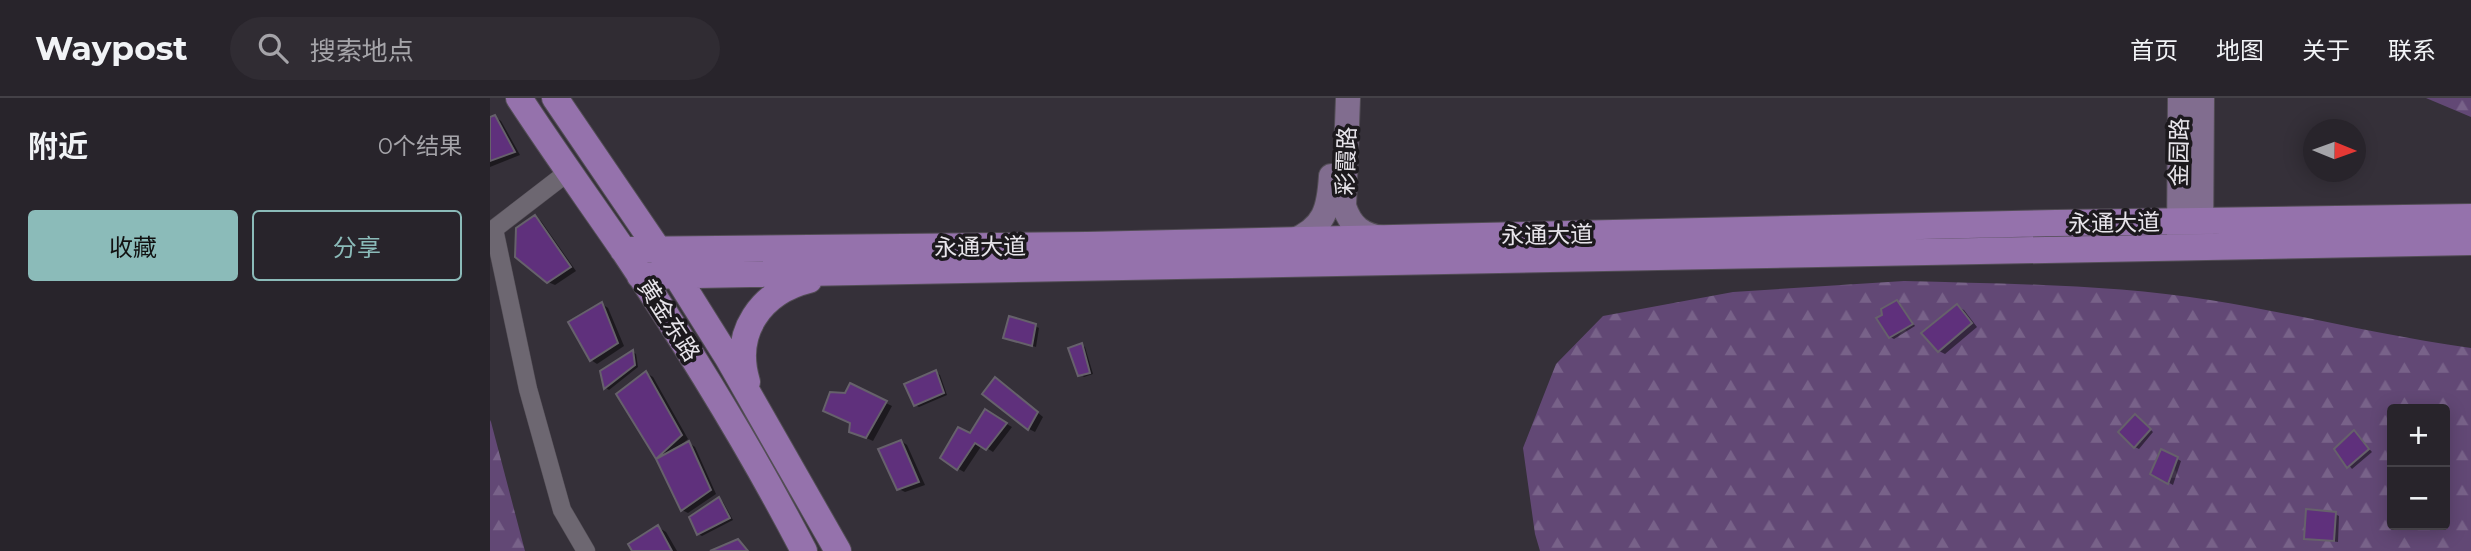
<!DOCTYPE html>
<html lang="zh">
<head>
<meta charset="utf-8">
<style>
	body { margin:0; font-family:Montserrat,"Noto Sans SC",sans-serif; background:#302c33; color:#f1f3f6 }
	.controls { position:absolute; right:21px; bottom:21px; display:grid; overflow:hidden; border-radius:7px; box-shadow:0 4px 18px #0003 }
	.controls button { width:63px; height:63px; display:grid; place-items:center; padding:0; border:0; border-bottom:2px solid #444147; background:#28242b; color:#f1f3f6; font:35px sans-serif }
	.compass { position:absolute; left:1813px; top:21px; width:63px; height:63px; border-radius:50%; background:#28242b; box-shadow:0 4px 18px #0003; rotate:91deg }
	.list { margin:0; padding:0; list-style:none }
	h2 { display:flex; justify-content:space-between; align-items:center; height:91px; margin:0; padding:0 28px; font-size:30px }
	h2 small { font-size:23px; font-weight:400; color:#a5a4a9 }
	.actions { display:flex; gap:14px; padding:21px 28px }
	.actions a { flex:1; padding:16px 0; border:2px solid #8bbbb9; border-radius:7px; text-align:center; font-size:24px; color:#8bbbb9 }
	.actions .main { background:#8bbbb9; color:#111 }
	.icon { flex:none; width:38px; height:38px; fill:none; stroke:currentColor; stroke-width:2; stroke-linecap:round; stroke-linejoin:round }
	.map { position:relative; flex:none; width:1981px; height:453px; overflow:hidden }
	header { display:flex; align-items:center; gap:42px; box-sizing:border-box; height:98px; padding:0 35px; background:#28242b; border-bottom:2px solid #444147 }
	header strong { font-size:33px }
	nav { display:flex; gap:38px; margin-inline-start:auto; font-size:24px }
	.search { width:490px; height:63px; background:#302c33; display:flex; align-items:center; gap:18px; box-sizing:border-box; padding:0 24px; border-radius:38px; color:#a5a4a9; font-size:26px }
	main { display:flex }
	aside { flex:1; background:#28242b }
	.map>svg:first-child { display:block }
</style>
</head>
<body>
<header>
<strong>Waypost</strong>
<div class="search"><svg class="icon" aria-label="search" viewBox="0 0 24 24"><circle cx="10" cy="10" r="6"/><path d="M15 15l6 6"/></svg>搜索地点</div>
<nav><a>首页</a><a>地图</a><a>关于</a><a>联系</a></nav>
</header>
<main>
<aside>
<h2>附近<small>0个结果</small></h2>
<ul class="list">
</ul>
<div class="actions"><a class="main">收藏</a><a>分享</a></div>
</aside>
<div class="map">
<svg width="1981" height="453" viewBox="0 0 1981 453">
	<defs>
		<pattern id="forest-firs" width="22" height="20" patternUnits="userSpaceOnUse" patternTransform="scale(1.75)"><rect width="22" height="20" fill="#624875"/><path d="M5 1l3.5 6h-7zM16 11l3.5 6h-7z" fill="#786289"/></pattern>
	</defs>
	<rect width="100%" height="100%" fill="#353039"/>
	<path fill="url(#forest-firs)" fill-rule="evenodd" d="M1936,0H1981V19Z
		M1414,183C1516,186 1619,186 1720,202C1808,216 1893,238 1981,250V453H1050L1045,436L1033,350L1066,266L1113,218L1243,194ZM1902,311H1955V427H1902Z
		M0,322L1,324L35,453H0Z"/>
	<path fill="#0007" d="M5,19L11,23L30,57L0,69V21Z
		M45,119L51,123L86,173L65,187L58,184Z
		M1407,204L1411,207L1425,228L1404,241L1400,239Z
		M112,206L118,210L134,248L107,266L101,262Z
		M1468,209L1474,212L1487,229L1455,256L1449,253Z
		M545,228L549,230L546,249L515,239Z
		M591,247L595,249L603,276L594,279L590,276Z
		M143,254L146,256L148,269L119,292L116,290L112,274Z
		M446,274L450,277L457,297L429,309L425,307Z
		M156,275L163,279L198,341L187,350L199,345L205,349L226,396L198,415L192,412L171,363L128,297Z
		M512,285L553,319L545,334L539,331Z
		M361,288L402,308L383,343L361,333Z
		M496,314L522,329L503,354L492,347L474,374L467,370L481,338Z
		M1649,320L1663,334L1649,351L1645,349Z
		M1864,334L1882,354L1862,371L1846,351Z
		M411,343L417,347L435,387L415,394L409,391Z
		M1672,353L1691,363L1683,387L1662,375Z
		M229,401L233,404L243,422L212,438L208,436Z
		M1845,416L1849,418L1848,444L1816,440Z
		M168,429L176,434L187,453H144Z"/>
	<path fill="#5f307c" stroke="#66616b" stroke-width="2" d="M5,17L25,54L0,63V19Z
		M45,117L81,169L57,185L25,159L26,130Z
		M1407,202L1423,226L1399,240L1386,220L1392,217L1391,211Z
		M112,204L128,245L100,263L78,224Z
		M1467,206L1482,225L1448,254L1431,235Z
		M519,218L546,226L542,248L513,240Z
		M592,245L600,275L588,278L578,250Z
		M143,252L145,267L114,291L110,273Z
		M446,272L454,295L424,308L414,286Z
		M156,273L192,337L166,361L126,296Z
		M505,279L548,314L538,332L492,296Z
		M360,285L397,303L376,340L359,334L360,325L333,313L340,294L355,295Z
		M495,311L517,325L496,352L485,345L467,372L450,360L468,329L480,335Z
		M1645,316L1661,331L1644,350L1628,334Z
		M1864,332L1879,351L1857,370L1844,351Z
		M411,342L429,384L407,392L388,351Z
		M199,343L221,392L191,413L166,361Z
		M1671,351L1688,359L1678,386L1660,376Z
		M229,399L240,420L207,437L199,419Z
		M1816,411L1846,414L1844,443L1814,441Z
		M168,427L182,453H142L138,446Z
		M248,441L258,453H220Z"/>
	<g fill="none" stroke-linecap="round" stroke-linejoin="round">
		<defs>
			<path id="minor" d="M78,74L4,131L38,291L72,412L96,453"/>
			<path id="secondary" d="M858,0L854,108C861,129 872,137 893,140
				M1711,141L1712,0
				M802,143C835,130 839,110 841,78
				M1689,143L1690,0"/>
			<path id="primary" d="M29,0C63,52 99,102 134,153C199,250 260,349 314,453
				M65,0L191,185L238,260L348,453
				M133,152L597,147L1566,125L1981,119
				M150,178L1981,144
				M257,284C242,234 271,194 319,182"/>
		</defs>
		<use href="#minor" stroke="#524d55" stroke-width="19"/>
		<use href="#secondary" stroke="#524d55" stroke-width="26"/>
		<use href="#primary" stroke="#524d55" stroke-width="28"/>
		<use href="#minor" stroke="#6d6771" stroke-width="18"/>
		<use href="#secondary" stroke="#816d8f" stroke-width="24"/>
		<use href="#primary" stroke="#9572ac" stroke-width="26"/>
	</g>
	<g text-anchor="middle" dominant-baseline="central" stroke-width="7" stroke-linejoin="round" paint-order="stroke">
		<g font-size="23" fill="#e8e5eb" stroke="#1c191d">
			<text transform="translate(1689 54) rotate(-89)">金园路</text>
			<text transform="translate(856 63) rotate(-88)">彩霞路</text>
			<text transform="translate(1624 125) rotate(-1)">永通大道</text>
			<text transform="translate(1057 137) rotate(-1)">永通大道</text>
			<text transform="translate(490 149) rotate(-1)">永通大道</text>
			<text transform="translate(179 222) rotate(57)">黄金东路</text>
		</g>
	</g>
</svg>
<div class="controls">
<button>+</button>
<button>−</button>
</div>
<svg class="compass" viewBox="-18 -18 36 36"><path d="M0-13l5 13h-10z" fill="#e53935"/><path d="M0 13l5-13h-10z" fill="#a5a4a9"/></svg>
</div>
</main>
</body>
</html>
